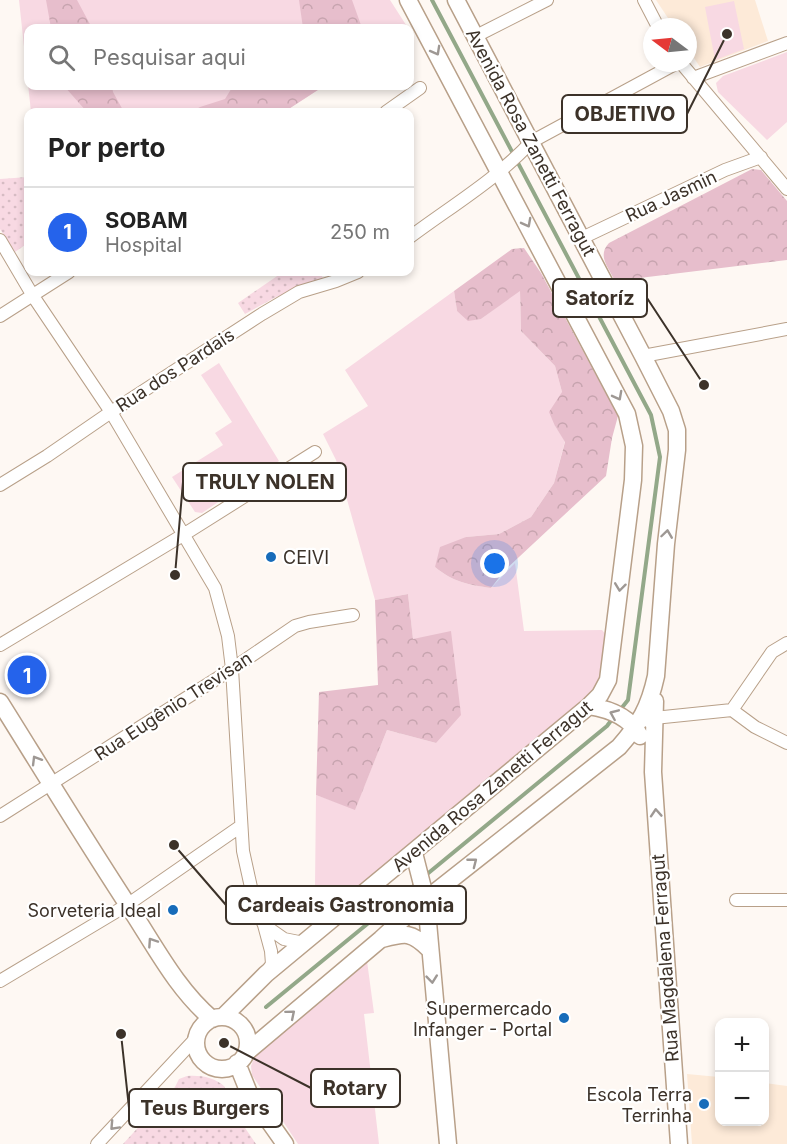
<!DOCTYPE html>
<html lang="pt">
<head>
<meta charset="utf-8">
<style>
	body { margin:0; font-family:Inter,sans-serif; background:#f2f2f2; color:#222 }
	.controls { position:absolute; right:18px; bottom:18px; display:grid; overflow:hidden; border-radius:12px; box-shadow:0 3px 9px #0003 }
	.controls button { width:54px; height:54px; display:grid; place-items:center; padding:0; border:0; border-bottom:2px solid #e0e0e0; background:#fff; color:#222; font:30px sans-serif }
	.compass { position:absolute; left:643px; top:18px; width:54px; height:54px; border-radius:50%; background:#fff; box-shadow:0 3px 9px #0003; rotate:286deg }
	.you { position:absolute; left:495px; top:564px; width:21px; height:21px; margin:-15px; border:4px solid #fff; border-radius:50%; background:#1a73e8; box-shadow:0 0 0 9px #1a73e833 }
	.badge { display:grid; place-items:center; width:39px; height:39px; border-radius:50%; background:#2563eb; color:#fff; font-size:20px; font-weight:700 }
	.pin { position:absolute; translate:-50% -50%; border:3px solid #fff; box-shadow:0 2px 6px #0006 }
	.list { margin:0; padding:0; list-style:none }
	h2 { display:flex; justify-content:space-between; align-items:center; height:78px; margin:0; padding:0 24px; font-size:26px }
	h2 small { font-size:20px; font-weight:400; color:#767676 }
	.list li { display:grid; grid-template-columns:39px 1fr auto; gap:18px; align-items:center; box-sizing:border-box; height:90px; padding:0 24px; border-top:2px solid #e0e0e0 }
	.list b { display:block; font-size:22px; white-space:nowrap }
	.list p { margin:0; font-size:20px; white-space:nowrap; color:#767676 }
	.list em { font-size:20px; font-style:normal; color:#767676 }
	.icon { flex:none; width:33px; height:33px; fill:none; stroke:currentColor; stroke-width:2; stroke-linecap:round; stroke-linejoin:round }
	.map { position:relative; flex:none; width:787px; height:1144px; overflow:hidden }
	.search { position:absolute; background:#fff; box-shadow:0 3px 9px #0003; left:24px; top:24px; width:390px; height:66px; display:flex; align-items:center; gap:15px; box-sizing:border-box; padding:0 21px; border-radius:12px; color:#767676; font-size:22px }
	.panel { position:absolute; background:#fff; box-shadow:0 3px 9px #0003; left:24px; top:108px; width:390px; height:168px; border-radius:12px }
	.map>svg:first-child { display:block }
</style>
</head>
<body>
<div class="map">
<svg width="787" height="1144" viewBox="0 0 787 1144">
	<defs>
		<pattern id="forest-crowns" width="20" height="18" patternUnits="userSpaceOnUse" patternTransform="scale(1.5)"><rect width="20" height="18" fill="#e7becc"/><path d="M2 6a3 3 0 1 1 6 0M12 15a3 3 0 1 1 6 0" fill="none" stroke="#c7a4af"/></pattern>
		<pattern id="park-dots" width="8" height="8" patternUnits="userSpaceOnUse" patternTransform="scale(1.5)"><rect width="8" height="8" fill="#f8d9e3"/><path d="M2 2h.1M6 6h.1" fill="none" stroke="#d6bbc3" stroke-width="1.8" stroke-linecap="round"/></pattern>
	</defs>
	<rect width="100%" height="100%" fill="#fef8f3"/>
	<path fill="#fdead8" d="M656,0H755L768,41L700,67L688,49V27H674Z
		M687,1074L719,1077L720,1122H764L765,1083L787,1086V1144H692Z"/>
	<path fill="#f8d9e3" d="M19,0H390L408,28H28V86H324L284,112H31Z
		M734,1L744,49L715,60L705,7Z
		M787,52V122L767,140L718,92L716,83L723,76Z
		M520,290L521,331L555,366L562,392L555,426L565,441L554,483L531,517L499,534L466,537L435,567C453,582 469,585 491,588L515,563L524,631L602,630L607,636L601,677L593,692L332,909L315,886L316,795L355,809L387,730L436,743L451,632L413,640L408,594L375,600L336,460L323,434L368,406L345,370L454,291L457,311L481,319Z
		M219,363L279,461L202,513L195,512L172,477L223,445L215,433L232,422L201,375Z
		M367,961L374,1013L364,1014L379,1144H298L252,1075L251,1066L255,1056Z"/>
	<path fill="url(#forest-crowns)" d="M46,0H77L92,28H51Z
		M299,0H352L362,28H303Z
		M64,86H112L113,92L124,112H87Z
		M233,86H324L284,112H191L200,107L225,99Z
		M752,169L761,170L787,201V260L615,281C608,266 597,256 609,243Z
		M524,248L541,273L618,416L612,438L606,476L505,570L491,588C469,585 453,582 435,567L440,547L466,537L499,534L531,517L554,483L565,442L555,426L549,412L562,392L555,366L521,331L520,291L481,319L468,321L457,311L454,291L512,249Z
		M408,594L413,639L451,631L461,715L436,743L387,730L355,810L316,795L319,692L378,685L375,600Z"/>
	<path fill="url(#park-dots)" d="M28,177V243L15,252L0,229V179Z
		M283,272H319L325,281L276,297L245,314L238,303Z
		M187,1076C200,1075 215,1077 225,1087L224,1097L256,1144H123L175,1087L179,1079Z"/>
	<g fill="none" stroke-linecap="round" stroke-linejoin="round">
		<path stroke="#93a889" stroke-width="4" d="M432,0L651,415L660,457L628,700L620,710
			M426,875L607,726L613,718
			M266,1007L416,884"/>
		<defs>
			<path id="minor" d="M644,0L658,27
				M476,36L547,0
				M681,63L787,189
				M693,78L787,43
				M386,112L420,88
				M410,237C450,207 497,179 531,142L677,63
				M582,238L725,170L761,157
				M0,240L33,296L111,412L215,588L228,636L232,669L243,851L254,901L264,925L271,951L272,964L266,973
				M0,316L69,272
				M643,356L787,329
				M0,485L47,456L111,412L262,314L299,292L336,281L358,272
				M0,645L183,535L315,452
				M732,710L772,652L787,643
				M648,721L654,718L732,710L755,727L787,743
				M0,816L232,669L295,626L309,622L353,615
				M736,900H787
				M264,925L284,939L304,943
				M0,981L127,905L241,826
				M97,1144L197,1037"/>
			<path id="secondary" d="M655,701L653,772L679,1144
				M0,702C45,774 89,846 135,916C158,952 179,991 212,1019
				M589,706C609,709 630,717 640,736
				M414,853L426,900L448,1144
				M382,939C405,933 411,931 429,949
				M223,1017L266,974L589,706L600,695L608,680L633,480L634,446L627,414L408,0
				M196 1043a26 26 0 1 1 52 0a26 26 0 1 1-52 0Z
				M247,1052L381,939L415,908L619,747C640,723 649,708 656,676L666,544L677,450V430L671,411L643,356L456,0
				M237,1063L249,1093L285,1144"/>
		</defs>
		<use href="#minor" stroke="#b8a089" stroke-width="14"/>
		<use href="#secondary" stroke="#b8a089" stroke-width="19"/>
		<use href="#minor" stroke="#fff" stroke-width="12"/>
		<use href="#secondary" stroke="#fff" stroke-width="16"/>
	</g>
	<defs><path id="oneway-chevron" d="M-2-3.5L2.5 0L-2 3.5" fill="none" stroke-width="1.6" stroke-linecap="round" stroke-linejoin="round" transform="scale(1.5)"/></defs>
	<g stroke="#9e9894">
		<use href="#oneway-chevron" transform="translate(436 51) rotate(61)"/>
		<use href="#oneway-chevron" transform="translate(527 223) rotate(62)"/>
		<use href="#oneway-chevron" transform="translate(618 396) rotate(62)"/>
		<use href="#oneway-chevron" transform="translate(667 534) rotate(-82)"/>
		<use href="#oneway-chevron" transform="translate(620 587) rotate(97)"/>
		<use href="#oneway-chevron" transform="translate(614 714) rotate(-157)"/>
		<use href="#oneway-chevron" transform="translate(36 760) rotate(-121)"/>
		<use href="#oneway-chevron" transform="translate(656 813) rotate(-94)"/>
		<use href="#oneway-chevron" transform="translate(473 862) rotate(-38)"/>
		<use href="#oneway-chevron" transform="translate(152 942) rotate(-124)"/>
		<use href="#oneway-chevron" transform="translate(432 979) rotate(84)"/>
		<use href="#oneway-chevron" transform="translate(291 1014) rotate(-40)"/>
		<use href="#oneway-chevron" transform="translate(114 1126) rotate(133)"/>
	</g>
	<g fill="#176cba" stroke="#fff" stroke-width="2">
		<circle cx="271" cy="557" r="6"/>
		<circle cx="173" cy="910" r="6"/>
		<circle cx="564" cy="1018" r="6"/>
		<circle cx="704" cy="1104" r="6"/>
	</g>
	<g text-anchor="middle" dominant-baseline="central" stroke-width="4.5" stroke-linejoin="round" paint-order="stroke">
		<g font-size="18" fill="#3c3229" stroke="#fff">
			<text transform="translate(531 142) rotate(62)">Avenida Rosa Zanetti Ferragut</text>
			<text transform="translate(671 196) rotate(-25)">Rua Jasmin</text>
			<text transform="translate(175 370) rotate(-33)">Rua dos Pardais</text>
			<text transform="translate(173 706) rotate(-33)">Rua Eugênio Trevisan</text>
			<text transform="translate(492 786) rotate(-40)">Avenida Rosa Zanetti Ferragut</text>
			<text transform="translate(665 958) rotate(-94)">Rua Magdalena Ferragut</text>
		</g>
		<g font-size="18" fill="#3c3229" stroke="#fff" text-anchor="end">
			<text x="283" y="557" text-anchor="start">CEIVI</text>
			<text x="161" y="910">Sorveteria Ideal</text>
			<text x="552" y="1008">Supermercado<tspan x="552" dy="21">Infanger - Portal</tspan></text>
			<text x="692" y="1094">Escola Terra<tspan x="692" dy="21">Terrinha</tspan></text>
		</g>
	</g>
	<path fill="none" stroke="#3c3229" stroke-width="2" d="M727 34L687 114M704 385L647 298M175 575L183 482M174 845L226 905M224 1043L311 1088M121 1034L129 1108"/>
	<g fill="#3c3229" stroke="#fff" stroke-width="2">
		<circle cx="727" cy="34" r="6"/>
		<circle cx="704" cy="385" r="6"/>
		<circle cx="175" cy="575" r="6"/>
		<circle cx="174" cy="845" r="6"/>
		<circle cx="224" cy="1043" r="6"/>
		<circle cx="121" cy="1034" r="6"/>
	</g>
	<g fill="#fff" stroke="#3c3229" stroke-width="2">
		<rect x="562" y="95" width="125" height="38" rx="6"/>
		<rect x="553" y="279" width="94" height="38" rx="6"/>
		<rect x="183" y="463" width="163" height="38" rx="6"/>
		<rect x="226" y="886" width="240" height="38" rx="6"/>
		<rect x="311" y="1069" width="89" height="38" rx="6"/>
		<rect x="129" y="1089" width="153" height="38" rx="6"/>
	</g>
	<g font-size="20" text-anchor="middle" font-weight="bold" fill="#3c3229">
		<text x="625" y="121">OBJETIVO</text>
		<text x="600" y="305">Satoríz</text>
		<text x="265" y="489">TRULY NOLEN</text>
		<text x="346" y="912">Cardeais Gastronomia</text>
		<text x="355" y="1095">Rotary</text>
		<text x="205" y="1115">Teus Burgers</text>
	</g>
</svg>
<div class="controls">
<button>+</button>
<button>−</button>
</div>
<svg class="compass" viewBox="-18 -18 36 36"><path d="M0-13l5 13h-10z" fill="#e53935"/><path d="M0 13l5-13h-10z" fill="#767676"/></svg>
<div class="you"></div>
<div class="pin badge" style="left:27px;top:675px">1</div>
<div class="search"><svg class="icon" aria-label="search" viewBox="0 0 24 24"><circle cx="10" cy="10" r="6"/><path d="M15 15l6 6"/></svg>Pesquisar aqui</div>
<section class="panel">
<h2>Por perto<small></small></h2>
<ul class="list">
<li><span class="badge">1</span><div><b>SOBAM</b><p>Hospital</p></div><em>250 m</em></li>
</ul>
</section>
</div>
</body>
</html>
